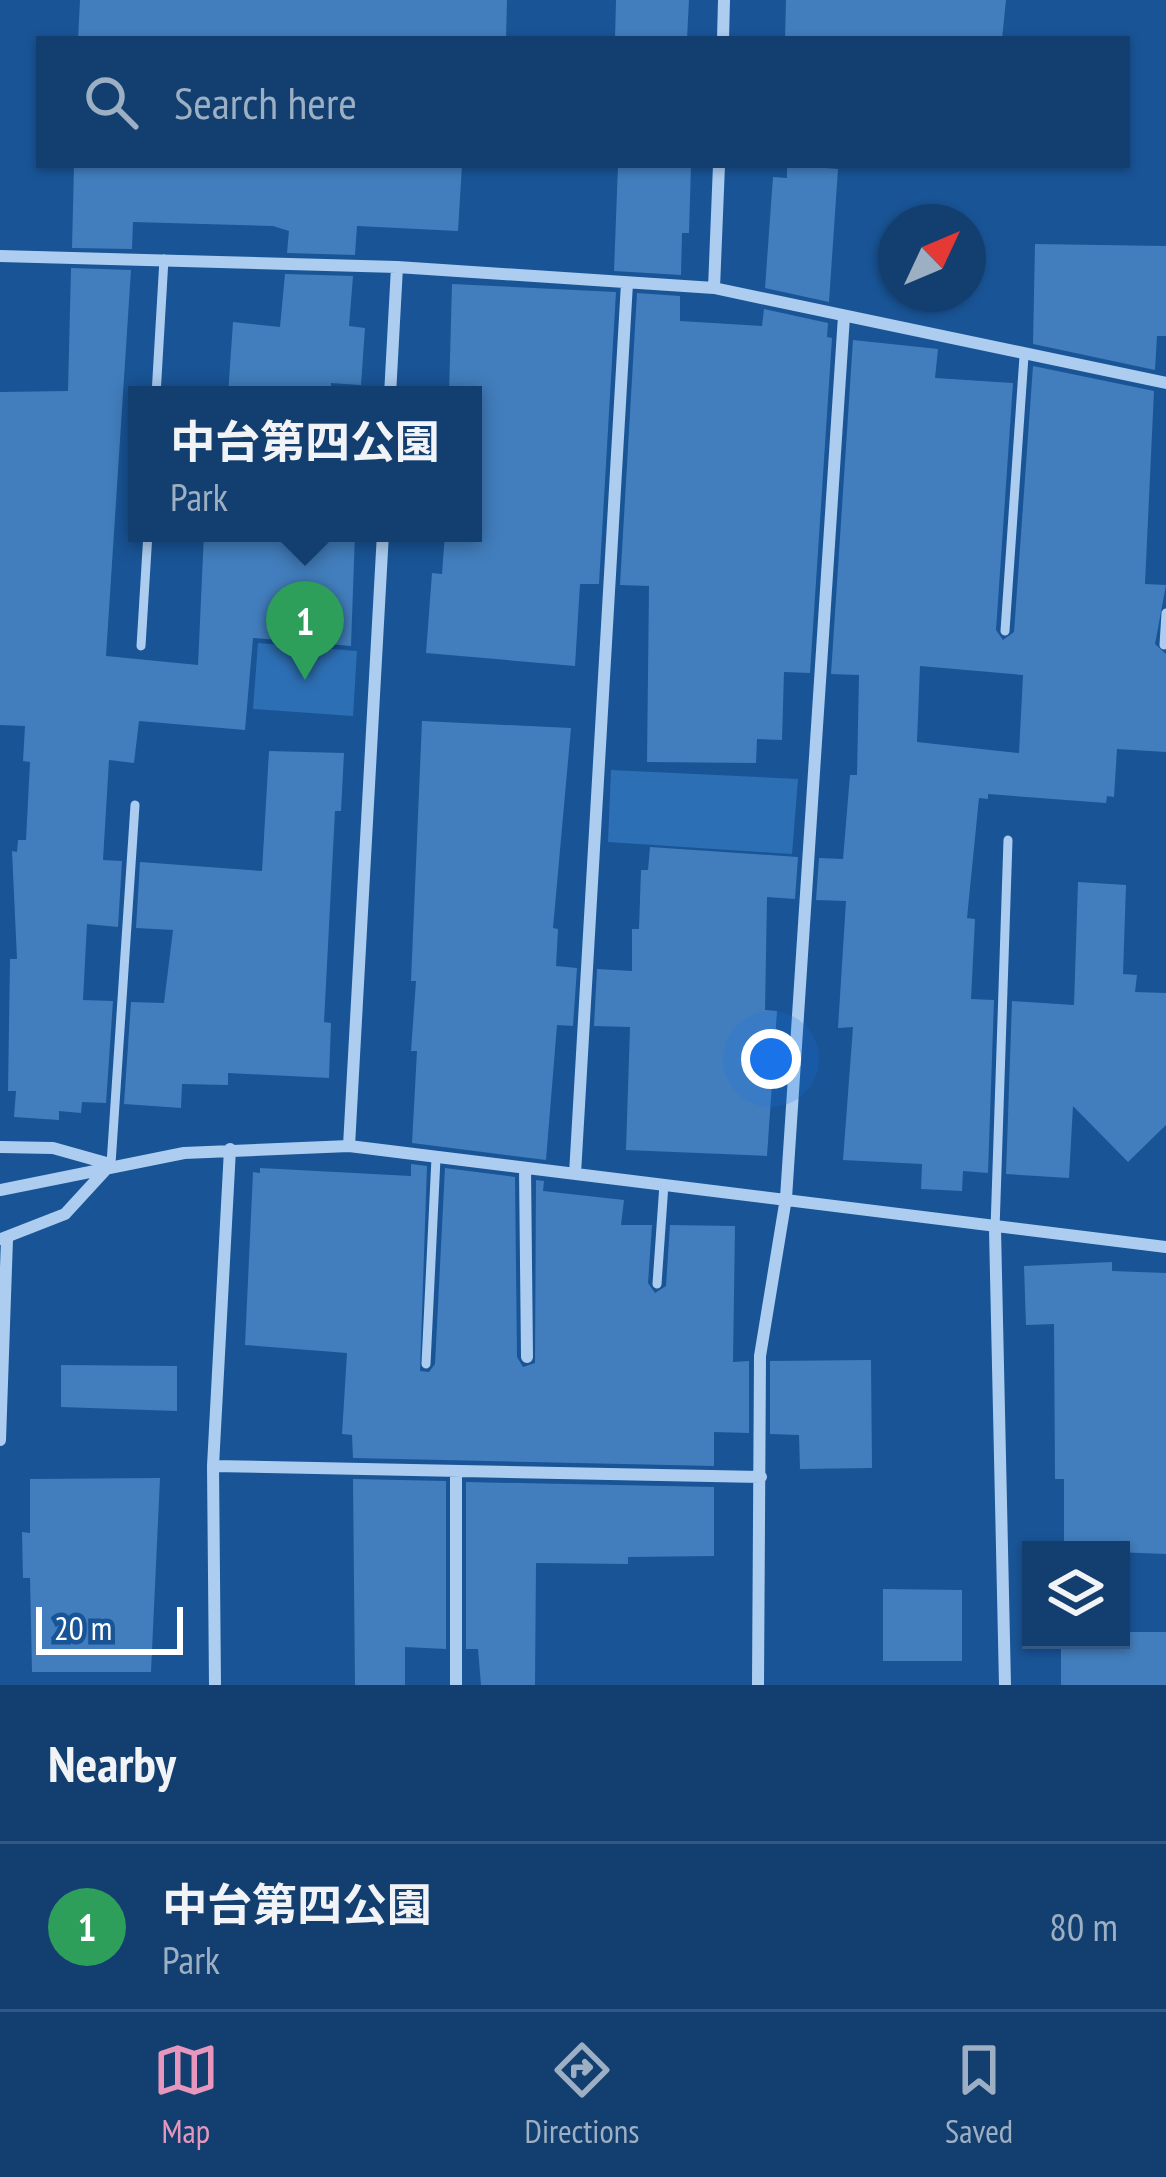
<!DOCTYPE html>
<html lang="en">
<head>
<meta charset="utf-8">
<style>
	body { margin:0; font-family:"PT Sans Narrow","Noto Sans JP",sans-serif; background:#1c4675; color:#f1f3f6 }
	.controls { position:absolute; right:36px; bottom:36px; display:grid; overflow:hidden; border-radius:0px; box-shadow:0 3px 9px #0004 }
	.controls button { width:108px; height:108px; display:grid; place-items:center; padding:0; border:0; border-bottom:3px solid #325883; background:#133f70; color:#f1f3f6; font:60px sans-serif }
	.compass { position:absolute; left:878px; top:204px; width:108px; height:108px; border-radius:50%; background:#133f70; box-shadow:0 3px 9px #0004; rotate:46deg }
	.scale { position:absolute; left:36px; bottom:30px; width:147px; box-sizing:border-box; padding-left:12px; border:6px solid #fff; border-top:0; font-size:33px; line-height:42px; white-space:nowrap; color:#fff; -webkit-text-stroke:9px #195496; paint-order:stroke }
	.you { position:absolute; left:771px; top:1059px; width:42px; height:42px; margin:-30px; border:9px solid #fff; border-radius:50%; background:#1a73e8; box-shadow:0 0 0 18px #1a73e833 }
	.badge { display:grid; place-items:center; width:78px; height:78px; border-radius:50%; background:#e797bd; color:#fff; font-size:39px; font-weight:700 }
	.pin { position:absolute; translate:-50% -99px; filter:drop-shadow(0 3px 6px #0008) }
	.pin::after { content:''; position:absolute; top:63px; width:42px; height:36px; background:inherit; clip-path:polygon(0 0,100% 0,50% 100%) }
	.popup { position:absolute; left:128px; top:386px; width:354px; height:156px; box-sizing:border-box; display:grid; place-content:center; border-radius:0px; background:#133f70; filter:drop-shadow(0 3px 9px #0005); font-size:39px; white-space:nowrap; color:#9dafc3 }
	.popup b { font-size:45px; color:#f1f3f6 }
	.popup::after { content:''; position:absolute; left:50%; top:100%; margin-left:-24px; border:24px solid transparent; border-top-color:#133f70 }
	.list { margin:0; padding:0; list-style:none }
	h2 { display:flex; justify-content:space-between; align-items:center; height:156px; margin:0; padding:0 48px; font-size:51px }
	h2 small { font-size:39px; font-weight:400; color:#9dafc3 }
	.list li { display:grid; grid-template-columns:78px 1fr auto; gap:36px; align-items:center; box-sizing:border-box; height:168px; padding:0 48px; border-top:3px solid #325883 }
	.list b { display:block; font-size:45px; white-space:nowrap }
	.list p { margin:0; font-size:39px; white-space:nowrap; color:#9dafc3 }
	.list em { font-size:39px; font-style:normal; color:#9dafc3 }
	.icon { flex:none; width:66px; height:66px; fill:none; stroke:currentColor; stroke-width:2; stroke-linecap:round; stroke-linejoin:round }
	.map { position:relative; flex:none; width:1166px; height:1685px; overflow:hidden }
	.search { position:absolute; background:#133f70; box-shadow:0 3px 9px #0004; left:36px; right:36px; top:36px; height:132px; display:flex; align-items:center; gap:30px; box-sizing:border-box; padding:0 42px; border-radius:0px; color:#9dafc3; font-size:45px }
	.sheet { height:324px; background:#133f70 }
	nav { display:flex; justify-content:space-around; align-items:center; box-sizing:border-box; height:168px; border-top:3px solid #325883; background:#133f70; font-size:33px; color:#9dafc3 }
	nav a { display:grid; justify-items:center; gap:6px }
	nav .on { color:#e797bd }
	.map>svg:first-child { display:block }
</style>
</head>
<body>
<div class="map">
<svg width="1166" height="1685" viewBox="0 0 1166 1685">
	<rect width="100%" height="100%" fill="#195496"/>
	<path fill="#2d6fb4" d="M258,643L357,651L353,716L253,709Z
		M611,770L798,779L792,854L608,842Z"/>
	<path fill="#427ebd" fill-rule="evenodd" d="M80,0H507L506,39H78Z
		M616,0H689L687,39H615Z
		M786,0H1006L1002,39H785Z
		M74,165H462L458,231L357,226L355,255L287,253L289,231L273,226L133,222L132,249L72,248Z
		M618,165H691L689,233H682L681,275L614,271Z
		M787,165L838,169L829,302L765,288L773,177L787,178Z
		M1035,244L1166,246V336H1157L1155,370L1033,344Z
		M71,268L131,270L106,656L198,665L204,533H355L351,646L253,638L245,730L139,721L134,763L109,760L103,860L122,861L118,927L87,924L83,1000L113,1001L106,1103L82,1102L81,1113L59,1111V1120L14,1117L16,1091H8L10,959H17L12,851L17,852L18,840H26L30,762L23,761L25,726L0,725V392L68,391Z
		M285,274L353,276L349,326L365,328L361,385L331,383V395H228L233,322L280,327Z
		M452,284L616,292L599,584H580L575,666L426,653L432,573L442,574L445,533H473V395H449Z
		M637,293L680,296V321L762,326L764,309L828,323L827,337L832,338L810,673L784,672L782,740L757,739L756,763L647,762L649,586L620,585Z
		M853,340L938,349L935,378L1013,383L996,630L1003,640L1014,632L1033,366L1154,391L1145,584L1166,585L1155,644L1166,654V752L1117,749L1114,797L1107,796L1106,803L988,794V799L979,798L967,918L975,919L971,999L994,1000L988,1173L963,1171L962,1191L921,1189L922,1164L843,1160L853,1027L838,1028L846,901L816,900L819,858L843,859L850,775H857L859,675L831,674ZM920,666L1023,675L1019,753L917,742Z
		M422,721L571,728L553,928L558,929L556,966L577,968L573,1026L557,1025L546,1160L412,1143L417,1051H411L416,981H411Z
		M269,751L344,753L341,811H335L324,1022L331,1023L329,1078L228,1073V1085L182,1084L181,1108L124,1104L131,1002L164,1003L173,930L136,928L140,862L262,871Z
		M650,847L798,857L795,899L767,897L765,1010L777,1011L767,1156L626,1150L630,1027L594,1026L597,969L632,971V929H639L641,870H648Z
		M1078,882L1126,885L1123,974L1137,975L1135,992L1166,993V1125L1128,1162L1073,1106L1069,1178L1006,1174L1012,1001L1074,1005Z
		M411,1164L427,1166L420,1371L429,1372L435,1364L445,1168L515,1177L517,1357L523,1367L535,1363L536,1180L544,1181L543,1191L624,1200L621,1225H652L648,1283L655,1293L666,1286L670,1225L735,1226L733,1362L749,1361V1433L714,1432V1466L353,1458L352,1435L342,1434L347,1353L245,1345L253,1172L260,1173V1168L411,1176Z
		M1112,1262V1271L1166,1273V1554L1064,1550V1479H1055L1054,1324L1026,1325L1024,1266Z
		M871,1360L872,1468L800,1469L799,1435L770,1434V1361Z
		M61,1365L177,1366V1411L61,1407Z
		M160,1478L151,1672H32L30,1578H23L22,1532L30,1533V1479Z
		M353,1479L446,1481V1649L405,1647V1685H355Z
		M466,1482L714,1487V1556L628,1557V1564L536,1563L535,1685H481L478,1649H466Z
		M883,1589L962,1590V1661H883Z
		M1121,1632H1166V1685H1061V1644L1121,1640Z"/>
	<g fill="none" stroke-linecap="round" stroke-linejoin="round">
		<path stroke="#accdf0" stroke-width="9" d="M156,395L164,259
			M1005,631L1024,356
			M1164,645L1166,613
			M141,646L148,533
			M111,1164L135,805
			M995,1229L1008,840
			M657,1284L664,1184
			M426,1364L436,1158"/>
		<path stroke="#accdf0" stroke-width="12" d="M723,39L724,0
			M0,256L397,267L714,288L1166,383
			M714,288L719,165
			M390,395L397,267
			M349,1146L383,533
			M0,1147L53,1148L110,1164
			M525,1168L527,1357
			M575,1174L627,283
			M0,1190L184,1153L349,1146L1166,1247
			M995,1229L1005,1685
			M1,1239L65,1214L110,1165
			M0,1440L7,1239
			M213,1466L761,1477
			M456,1473V1685
			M215,1685L213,1466L230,1149
			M758,1685L760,1356L786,1198L844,316"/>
	</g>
</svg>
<div class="controls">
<button><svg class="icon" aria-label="layers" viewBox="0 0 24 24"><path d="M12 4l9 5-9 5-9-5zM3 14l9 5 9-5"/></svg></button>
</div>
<svg class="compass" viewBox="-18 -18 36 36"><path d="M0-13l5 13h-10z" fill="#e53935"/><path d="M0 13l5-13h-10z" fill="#9dafc3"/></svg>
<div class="scale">20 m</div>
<div class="you"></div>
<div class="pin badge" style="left:305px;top:680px;background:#2e9e5b">1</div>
<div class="popup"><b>中台第四公園</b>Park</div>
<div class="search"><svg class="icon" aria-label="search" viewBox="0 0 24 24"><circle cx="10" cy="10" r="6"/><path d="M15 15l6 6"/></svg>Search here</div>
</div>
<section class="sheet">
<h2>Nearby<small></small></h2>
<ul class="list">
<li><span class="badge" style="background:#2e9e5b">1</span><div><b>中台第四公園</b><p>Park</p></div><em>80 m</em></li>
</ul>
</section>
<nav>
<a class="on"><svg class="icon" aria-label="map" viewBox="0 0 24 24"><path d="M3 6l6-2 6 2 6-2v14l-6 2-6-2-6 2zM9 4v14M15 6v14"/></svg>Map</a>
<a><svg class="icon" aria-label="directions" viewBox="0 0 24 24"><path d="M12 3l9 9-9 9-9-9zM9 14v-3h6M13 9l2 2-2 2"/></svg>Directions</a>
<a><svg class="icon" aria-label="saved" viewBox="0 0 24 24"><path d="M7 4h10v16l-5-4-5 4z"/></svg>Saved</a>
</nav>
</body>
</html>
